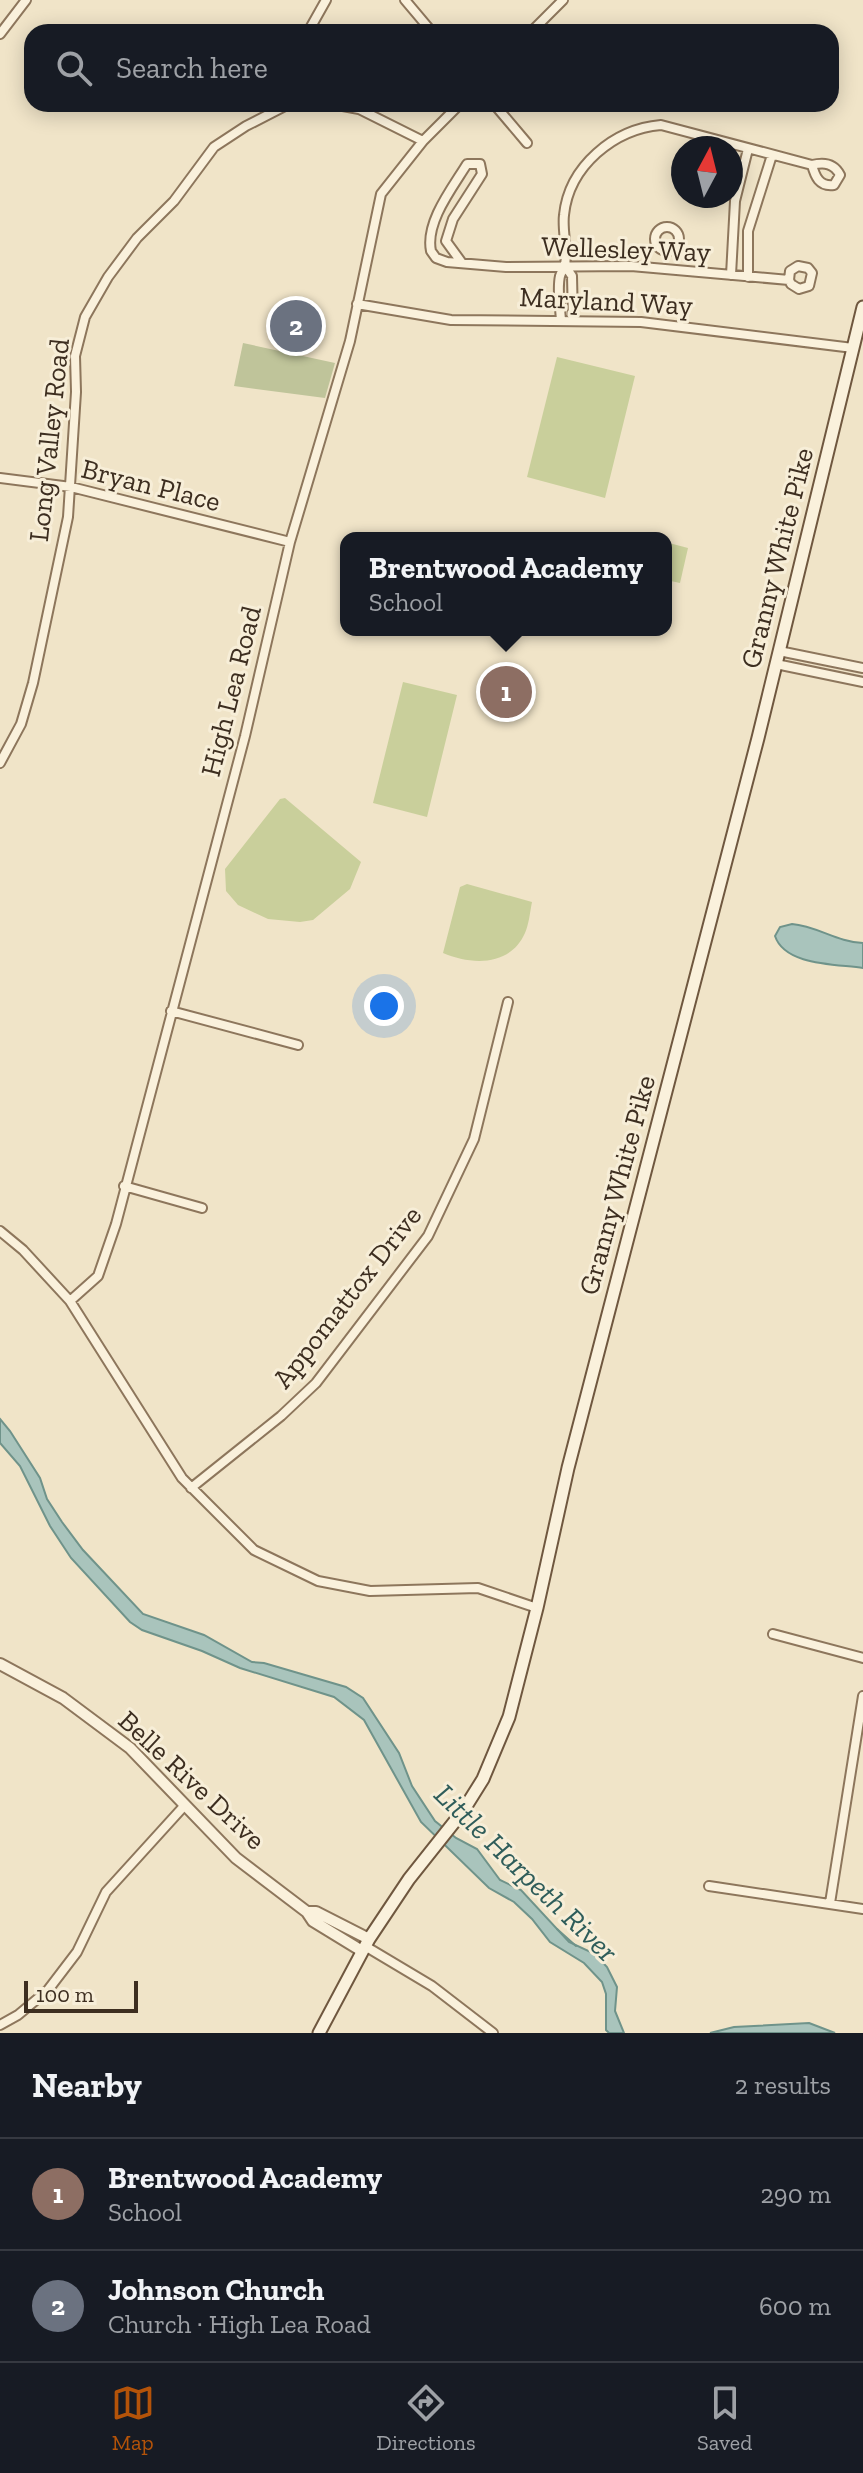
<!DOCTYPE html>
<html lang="en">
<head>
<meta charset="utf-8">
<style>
	body { margin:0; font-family:"Zilla Slab",serif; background:#20242c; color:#f1f3f6 }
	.compass { position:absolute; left:671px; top:136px; width:72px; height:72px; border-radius:50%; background:#171b24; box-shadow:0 4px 20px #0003; rotate:7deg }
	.scale { position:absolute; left:24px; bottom:20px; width:114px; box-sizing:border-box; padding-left:8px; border:4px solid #3d2e20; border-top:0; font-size:22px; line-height:28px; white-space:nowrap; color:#3d2e20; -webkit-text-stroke:6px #f7eed8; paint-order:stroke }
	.you { position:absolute; left:384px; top:1006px; width:28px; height:28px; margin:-20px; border:6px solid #fff; border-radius:50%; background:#1a73e8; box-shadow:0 0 0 12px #1a73e833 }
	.badge { display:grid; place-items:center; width:52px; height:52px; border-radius:50%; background:#b45309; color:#fff; font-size:26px; font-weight:700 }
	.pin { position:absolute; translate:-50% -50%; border:4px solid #fff; box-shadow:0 2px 8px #0006 }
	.popup { position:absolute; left:340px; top:532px; width:332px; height:104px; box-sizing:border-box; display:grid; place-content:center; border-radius:16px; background:#171b24; filter:drop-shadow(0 2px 6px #0005); font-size:26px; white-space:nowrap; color:#9ea1a6 }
	.popup b { font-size:30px; color:#f1f3f6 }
	.popup::after { content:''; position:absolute; left:50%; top:100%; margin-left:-16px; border:16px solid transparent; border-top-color:#171b24 }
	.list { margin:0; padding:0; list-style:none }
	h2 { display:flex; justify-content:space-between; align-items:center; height:104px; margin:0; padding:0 32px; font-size:34px }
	h2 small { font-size:26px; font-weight:400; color:#9ea1a6 }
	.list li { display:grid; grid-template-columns:52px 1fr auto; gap:24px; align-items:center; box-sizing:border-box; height:112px; padding:0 32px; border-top:2px solid #363941 }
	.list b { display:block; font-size:30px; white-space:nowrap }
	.list p { margin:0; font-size:26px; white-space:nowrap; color:#9ea1a6 }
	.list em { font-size:26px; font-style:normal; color:#9ea1a6 }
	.icon { flex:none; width:44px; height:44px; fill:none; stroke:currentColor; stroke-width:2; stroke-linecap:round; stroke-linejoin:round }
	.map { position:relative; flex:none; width:863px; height:2033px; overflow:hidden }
	.search { position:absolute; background:#171b24; box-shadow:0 4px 20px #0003; left:24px; right:24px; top:24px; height:88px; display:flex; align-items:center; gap:20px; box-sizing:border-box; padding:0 28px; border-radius:24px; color:#9ea1a6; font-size:30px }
	.sheet { height:328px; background:#171b24 }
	nav { display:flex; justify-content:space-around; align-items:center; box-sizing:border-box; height:112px; border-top:2px solid #363941; background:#171b24; font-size:22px; color:#9ea1a6 }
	nav a { display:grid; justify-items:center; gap:4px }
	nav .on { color:#b45309 }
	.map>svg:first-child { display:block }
</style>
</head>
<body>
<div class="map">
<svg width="863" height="2033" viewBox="0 0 863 2033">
	<rect width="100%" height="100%" fill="#f0e4c8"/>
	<path fill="#c9cf9b" d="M557,357L635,376L605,498L527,477Z
		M669,543L688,548L680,583L666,580Z
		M403,682L457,695L427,817L373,803Z
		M285,798L361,862L350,889L313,920L300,922L268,919L238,905L226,891L225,869L280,799Z
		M467,884L532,902C530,912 529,924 525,933C510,967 471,965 443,953L460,887Z"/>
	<path fill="#bfc49a" d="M243,343L335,363L325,398L234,386Z"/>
	<path fill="#a9c4bc" stroke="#6f938a" stroke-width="2" d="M792,924C817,926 837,942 863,943V968C837,964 785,966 775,936L780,927Z
		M0,1419L10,1431L40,1478L47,1499L62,1522L83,1550L143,1614L204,1635L252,1662L264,1663L346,1687L363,1698L399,1753L412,1786L435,1821L456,1838L477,1849L500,1880L521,1890L569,1942L595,1954L607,1967L617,1987L615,2011L624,2033H609L606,2030V1994L602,1982L584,1963L550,1942L532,1919L514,1902L489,1888L421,1822L364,1720L334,1697L240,1668L202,1651L142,1630L130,1622L71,1558L50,1526L20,1466L0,1443Z
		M809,2023L835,2033H710L734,2027Z"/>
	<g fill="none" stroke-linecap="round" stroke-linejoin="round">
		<path stroke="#6f938a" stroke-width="2" d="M557,1929L576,1946"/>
		<defs>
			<path id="minor" d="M405,0L432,32
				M308,32L326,0
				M531,32L563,0
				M0,34L26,0
				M332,104L359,109L423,141
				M494,104L527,143
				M655 239a12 12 0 1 1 24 0a12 12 0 1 1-24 0Z
				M462,263L446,241L453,219L482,174L480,164H467C453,187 425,222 431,251L436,258L447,262L506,267L631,266L789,280L791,284L799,289L809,286L812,273L808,268L798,266L790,271L789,280
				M565,266L572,276L573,320
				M731,275L735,201L748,149
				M748,277V231L772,155
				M357,304L451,320L641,322L853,348
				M561,320C560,306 557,289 560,276C561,272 564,269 565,265C568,249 562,231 564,215C569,166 614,129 661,125L812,165C824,162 834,163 840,175L834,185C819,187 815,176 812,165
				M0,478L71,487L290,542
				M779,651L863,668
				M776,664L863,682
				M0,763L21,724L33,683L68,517L76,392L75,356L85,317L108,277L137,238L174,201L214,147L246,126L289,104
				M171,1011L298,1045
				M124,1186L202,1208
				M0,1231L23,1250L70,1301L182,1478L254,1550L318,1581L370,1591L478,1588L537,1608
				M70,1301L98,1276L116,1224L245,736L290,542L350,341L381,194L423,141L460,104
				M191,1488L281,1416L316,1383L428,1236L474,1139L508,1002
				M773,1634L863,1658
				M709,1886L863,1909
				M830,1903L863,1696
				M365,1946L432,1986L493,2033
				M0,2025L18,2015L48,1990L77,1952L106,1892L185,1805"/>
			<path id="tertiary" d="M0,1664L63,1698L130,1748L236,1858L307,1912L313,1921L362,1951
				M307,1912H316L369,1939"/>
			<path id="secondary" d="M319,2033L369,1939L409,1879L463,1811L483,1779L509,1717L537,1608L568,1468L758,738L863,307"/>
		</defs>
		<use href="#minor" stroke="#8d765c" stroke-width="12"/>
		<use href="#tertiary" stroke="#8d765c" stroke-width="14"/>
		<use href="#secondary" stroke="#6f573f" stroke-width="15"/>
		<use href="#minor" stroke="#faf1dc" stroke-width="8"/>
		<use href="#tertiary" stroke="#faf1dc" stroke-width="10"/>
		<use href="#secondary" stroke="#faf1dc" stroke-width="11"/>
	</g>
	<g text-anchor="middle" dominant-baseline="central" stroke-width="6" stroke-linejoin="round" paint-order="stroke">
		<g font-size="28" fill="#3d2e20" stroke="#f7eed8">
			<text transform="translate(626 249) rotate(2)">Wellesley Way</text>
			<text transform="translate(606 301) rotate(3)">Maryland Way</text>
			<text transform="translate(49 440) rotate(-84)">Long Valley Road</text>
			<text transform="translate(151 485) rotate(14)">Bryan Place</text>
			<text transform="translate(777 558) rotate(-76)">Granny White Pike</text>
			<text transform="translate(231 691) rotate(-76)">High Lea Road</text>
			<text transform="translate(617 1185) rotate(-75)">Granny White Pike</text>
			<text transform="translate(347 1297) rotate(-52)">Appomattox Drive</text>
			<text transform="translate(192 1780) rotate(43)">Belle Rive Drive</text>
		</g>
		<g font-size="30" font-style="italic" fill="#2f5d5a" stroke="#f7eed8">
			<text transform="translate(526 1873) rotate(44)">Little Harpeth River</text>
		</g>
	</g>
</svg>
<svg class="compass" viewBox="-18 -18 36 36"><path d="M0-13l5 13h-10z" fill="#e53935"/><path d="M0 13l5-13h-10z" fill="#9ea1a6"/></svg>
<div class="scale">100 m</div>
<div class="you"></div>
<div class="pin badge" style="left:506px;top:692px;background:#8d6e63">1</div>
<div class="popup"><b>Brentwood Academy</b>School</div>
<div class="pin badge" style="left:296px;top:326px;background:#6b7280">2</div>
<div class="search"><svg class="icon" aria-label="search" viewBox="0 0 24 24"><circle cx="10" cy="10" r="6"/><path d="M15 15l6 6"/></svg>Search here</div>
</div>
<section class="sheet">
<h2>Nearby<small>2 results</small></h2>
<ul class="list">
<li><span class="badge" style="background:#8d6e63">1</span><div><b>Brentwood Academy</b><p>School</p></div><em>290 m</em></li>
<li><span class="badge" style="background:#6b7280">2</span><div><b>Johnson Church</b><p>Church · High Lea Road</p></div><em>600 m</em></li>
</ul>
</section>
<nav>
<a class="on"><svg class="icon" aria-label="map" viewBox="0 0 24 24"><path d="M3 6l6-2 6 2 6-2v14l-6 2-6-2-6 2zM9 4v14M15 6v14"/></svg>Map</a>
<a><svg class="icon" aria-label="directions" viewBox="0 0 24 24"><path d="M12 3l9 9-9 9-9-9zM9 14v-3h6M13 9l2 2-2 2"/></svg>Directions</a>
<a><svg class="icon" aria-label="saved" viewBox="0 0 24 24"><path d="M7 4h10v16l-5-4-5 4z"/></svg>Saved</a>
</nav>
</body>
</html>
